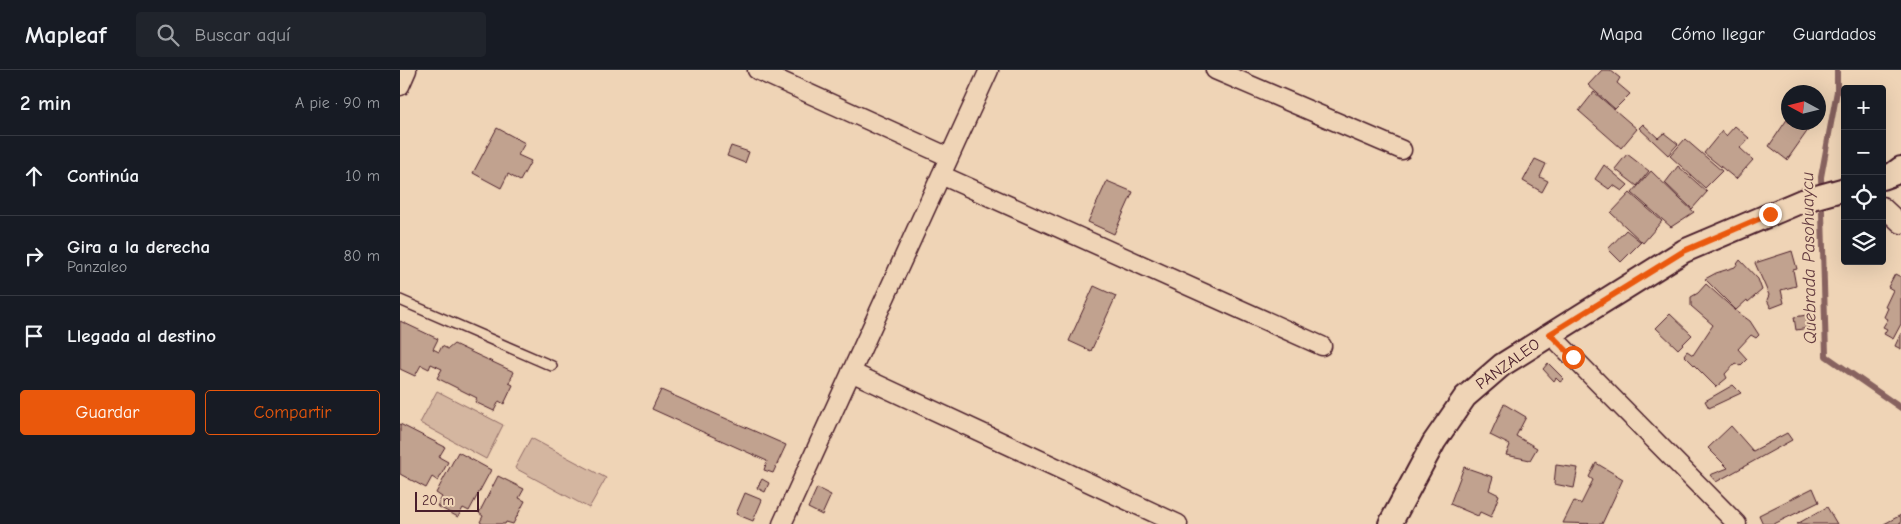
<!DOCTYPE html>
<html lang="es">
<head>
<meta charset="utf-8">
<style>
	body { margin:0; font-family:"Comic Neue",sans-serif; background:#20242c; color:#f1f3f6 }
	.controls { position:absolute; right:15px; top:15px; display:grid; overflow:hidden; border-radius:5px; box-shadow:0 5px 20px #0002 }
	.controls button { width:45px; height:45px; display:grid; place-items:center; padding:0; border:0; border-bottom:1px solid #363941; background:#171b24; color:#f1f3f6; font:25px sans-serif }
	.compass { position:absolute; left:1381px; top:15px; width:45px; height:45px; border-radius:50%; background:#171b24; box-shadow:0 5px 20px #0002; rotate:277deg }
	.scale { position:absolute; left:15px; bottom:12px; width:64px; box-sizing:border-box; padding-left:5px; border:2px solid #4a1f2b; border-top:0; font-size:14px; line-height:18px; white-space:nowrap; color:#4a1f2b; -webkit-text-stroke:4px #efd4b6; paint-order:stroke }
	.stop { position:absolute; width:15px; height:15px; margin:-11px; border:4px solid #ea580c; border-radius:50%; background:#fff }
	.stop.end { background:#ea580c; border-color:#fff; box-shadow:0 1px 5px #0008 }
	.list { margin:0; padding:0; list-style:none }
	h2 { display:flex; justify-content:space-between; align-items:center; height:65px; margin:0; padding:0 20px; font-size:21px }
	h2 small { font-size:16px; font-weight:400; color:#9ea1a6 }
	.list li { display:grid; grid-template-columns:32px 1fr auto; gap:15px; align-items:center; box-sizing:border-box; height:80px; padding:0 20px; border-top:1px solid #363941 }
	.list b { display:block; font-size:19px; white-space:nowrap }
	.list p { margin:0; font-size:16px; white-space:nowrap; color:#9ea1a6 }
	.list em { font-size:16px; font-style:normal; color:#9ea1a6 }
	.actions { display:flex; gap:10px; padding:15px 20px }
	.actions a { flex:1; padding:11px 0; border:1px solid #ea580c; border-radius:5px; text-align:center; font-size:18px; color:#ea580c }
	.actions .main { background:#ea580c; color:#fff }
	.icon { flex:none; width:28px; height:28px; fill:none; stroke:currentColor; stroke-width:2; stroke-linecap:round; stroke-linejoin:round }
	.map { position:relative; flex:none; width:1501px; height:454px; overflow:hidden }
	header { display:flex; align-items:center; gap:30px; box-sizing:border-box; height:70px; padding:0 25px; background:#171b24; border-bottom:1px solid #363941 }
	header strong { font-size:24px }
	nav { display:flex; gap:28px; margin-inline-start:auto; font-size:18px }
	.search { width:350px; height:45px; background:#20242c; display:flex; align-items:center; gap:12px; box-sizing:border-box; padding:0 18px; border-radius:5px; color:#9ea1a6; font-size:19px }
	main { display:flex }
	aside { flex:1; background:#171b24 }
	.map>svg:first-child { display:block }
</style>
</head>
<body>
<header>
<strong>Mapleaf</strong>
<div class="search"><svg class="icon" aria-label="search" viewBox="0 0 24 24"><circle cx="10" cy="10" r="6"/><path d="M15 15l6 6"/></svg>Buscar aquí</div>
<nav><a>Mapa</a><a>Cómo llegar</a><a>Guardados</a></nav>
</header>
<main>
<aside>
<h2>2 min<small>A pie · 90 m</small></h2>
<ul class="list">
<li><svg class="icon" aria-label="ahead" viewBox="0 0 24 24"><path d="M12 20V5M6 11l6-6 6 6"/></svg><div><b>Continúa</b></div><em>10 m</em></li>
<li><svg class="icon" aria-label="right" viewBox="0 0 24 24"><path d="M7 20v-9h11M14 6l5 5-5 5"/></svg><div><b>Gira a la derecha</b><p>Panzaleo</p></div><em>80 m</em></li>
<li><svg class="icon" aria-label="arrive" viewBox="0 0 24 24"><path d="M6 21V4h12l-3 4 3 4H6"/></svg><div><b>Llegada al destino</b></div></li>
</ul>
<div class="actions"><a class="main">Guardar</a><a>Compartir</a></div>
</aside>
<div class="map">
<svg width="1501" height="454" viewBox="0 0 1501 454">
	<rect width="100%" height="100%" fill="#efd4b6"/>
	<filter id="ink" filterUnits="userSpaceOnUse"><feTurbulence type="fractalNoise" baseFrequency=".02" numOctaves="2"/><feDisplacementMap in="SourceGraphic" scale="10" xChannelSelector="R" yChannelSelector="G"/><feConvolveMatrix kernelMatrix="1 2 1 2 8 2 1 2 1" color-interpolation-filters="sRGB"/></filter>
	<g filter="url(#ink)">
		<path fill="#d4b6a0" stroke="#8f6a66" d="M37,321L103,355L86,389L20,353Z
			M131,368L206,408L189,438L115,398Z"/>
		<g fill="none" stroke-linecap="round" stroke-linejoin="round">
			<path stroke="#87625f" stroke-width="6" d="M1437,0V21L1421,107L1426,286L1501,338"/>
		</g>
		<path fill="#c1a28f" stroke="#4a1f2b" d="M1202,0H1210L1220,8L1217,13L1230,24L1215,39L1188,15Z
			M1194,22L1237,59L1221,78L1179,41Z
			M1388,48V52H1408L1411,56L1387,90L1369,76Z
			M1243,54L1258,68L1264,63L1278,74L1268,85L1239,58Z
			M1335,56L1349,68L1340,78L1353,90L1336,109L1304,83L1322,61L1326,66Z
			M97,58L125,73L118,85L131,91L120,111L108,104L101,118L73,103Z
			M1285,69L1322,101L1305,118L1270,86Z
			M331,76L349,82L345,93L327,86Z
			M1227,84L1249,101L1237,116L1215,99Z
			M1135,89L1146,94L1140,107L1148,111L1142,122L1123,111Z
			M1204,95L1228,115L1222,121L1213,115L1209,119L1195,109Z
			M1278,96L1307,122L1292,139L1265,113Z
			M1251,101L1280,129L1294,142L1271,157L1232,123Z
			M707,111L733,122L714,164L688,152Z
			M1230,123L1262,151L1243,173L1211,143Z
			M1226,160L1241,172L1221,192L1208,179Z
			M1392,181L1397,199L1393,200L1396,216L1381,220L1384,233L1371,238L1367,230L1369,225L1355,193Z
			M1340,190L1358,209L1362,220L1348,232L1347,230L1336,240L1305,209L1316,203L1335,197Z
			M1495,204L1501,207V254L1493,269L1484,264L1487,259L1483,257L1488,249L1484,247L1488,238L1485,237L1493,220L1488,217Z
			M1306,214L1336,241L1350,251L1359,265L1356,268L1351,265L1338,279L1347,289L1340,296L1335,293L1325,304L1327,308L1316,317L1284,285L1287,281L1293,285L1313,255L1291,236V227L1298,223Z
			M694,216L716,226L691,281L669,271Z
			M1270,244L1292,265L1278,279L1256,258Z
			M1407,245L1409,258L1396,260L1394,247Z
			M0,251L38,269L33,279L39,282L42,276L48,279L54,274L114,302L109,313L113,315L104,334L99,331L94,341L75,332L77,328L37,308L42,299L31,294L29,299L21,295L15,306L0,299Z
			M1501,263V279L1495,276Z
			M1148,293L1164,309L1160,312L1156,308L1154,311L1143,299Z
			M1333,315L1341,323L1309,338L1305,331Z
			M261,320L386,375L373,403L364,400L367,391L252,339Z
			M1104,334L1126,347L1116,366L1137,378L1130,390L1106,385L1110,375L1090,365Z
			M0,354L45,377L39,387L48,392L38,411L32,407L26,418L0,404Z
			M1331,356L1353,381L1387,363L1392,370L1316,412L1310,405L1328,398L1308,378Z
			M58,382L91,400L69,441L63,438L58,447L37,436L42,427L36,423Z
			M1196,393L1223,409L1202,454L1163,453L1174,431L1181,434L1193,410L1189,407Z
			M1156,395L1178,398L1174,418L1154,414Z
			M1064,397L1093,407L1089,420L1099,425L1091,447L1080,442L1078,446L1050,434Z
			M98,406L124,419L119,428L125,431L113,454L106,452L105,454H83L80,452L83,446L79,443Z
			M362,409L369,413L365,422L357,418Z
			M417,418L431,425L422,445L408,438Z
			M1413,418L1419,432L1374,454H1363L1359,445Z
			M345,423L362,430L353,451L336,444Z
			M1427,437L1437,454H1397Z
			M1501,445V454H1484Z"/>
		<g fill="none" stroke-linecap="round" stroke-linejoin="round">
			<defs>
				<path id="service" d="M0,230L152,296"/>
				<path id="minor" d="M357,0L549,87
					M815,0L1002,80
					M0,16L7,0
					M541,105L922,276
					M1482,136L1501,154
					M1150,264L1337,454
					M451,302L778,454
					M382,454L589,0"/>
				<path id="tertiary" d="M1482,108L1493,104L1501,98
					M990,454L1034,372L1065,327L1102,295L1284,181L1402,131L1445,119"/>
			</defs>
			<use href="#service" stroke="#4a1f2b" stroke-width="12"/>
			<use href="#minor" stroke="#4a1f2b" stroke-width="21"/>
			<use href="#tertiary" stroke="#4a1f2b" stroke-width="26"/>
			<use href="#service" stroke="#efd4b6" stroke-width="9"/>
			<use href="#minor" stroke="#efd4b6" stroke-width="18"/>
			<use href="#tertiary" stroke="#efd4b6" stroke-width="22"/>
		</g>
	</g>
	<g fill="none" stroke-linecap="round" stroke-linejoin="round" filter="url(#ink)">
		<path stroke="#ea580c" stroke-width="6" d="M1173,287L1150,264L1284,181L1370,144"/>
	</g>
	<g text-anchor="middle" dominant-baseline="central" stroke-width="4" stroke-linejoin="round" paint-order="stroke">
		<g font-size="16" fill="#4a1f2b" stroke="#efd4b6">
			<text transform="translate(1108 294) rotate(-36)">PANZALEO</text>
		</g>
		<g font-size="18" font-style="italic" fill="#643b40" stroke="#efd4b6">
			<text transform="translate(1409 188) rotate(-91)">Quebrada Pasohuaycu</text>
		</g>
	</g>
</svg>
<div class="controls">
<button>+</button>
<button>−</button>
<button><svg class="icon" aria-label="locate" viewBox="0 0 24 24"><circle cx="12" cy="12" r="6"/><path d="M12 2v4M12 18v4M2 12h4M18 12h4"/></svg></button>
<button><svg class="icon" aria-label="layers" viewBox="0 0 24 24"><path d="M12 4l9 5-9 5-9-5zM3 14l9 5 9-5"/></svg></button>
</div>
<svg class="compass" viewBox="-18 -18 36 36"><path d="M0-13l5 13h-10z" fill="#e53935"/><path d="M0 13l5-13h-10z" fill="#9ea1a6"/></svg>
<div class="scale">20 m</div>
<div class="stop" style="left:1173px;top:287px"></div>
<div class="stop end" style="left:1370px;top:144px"></div>
</div>
</main>
</body>
</html>
